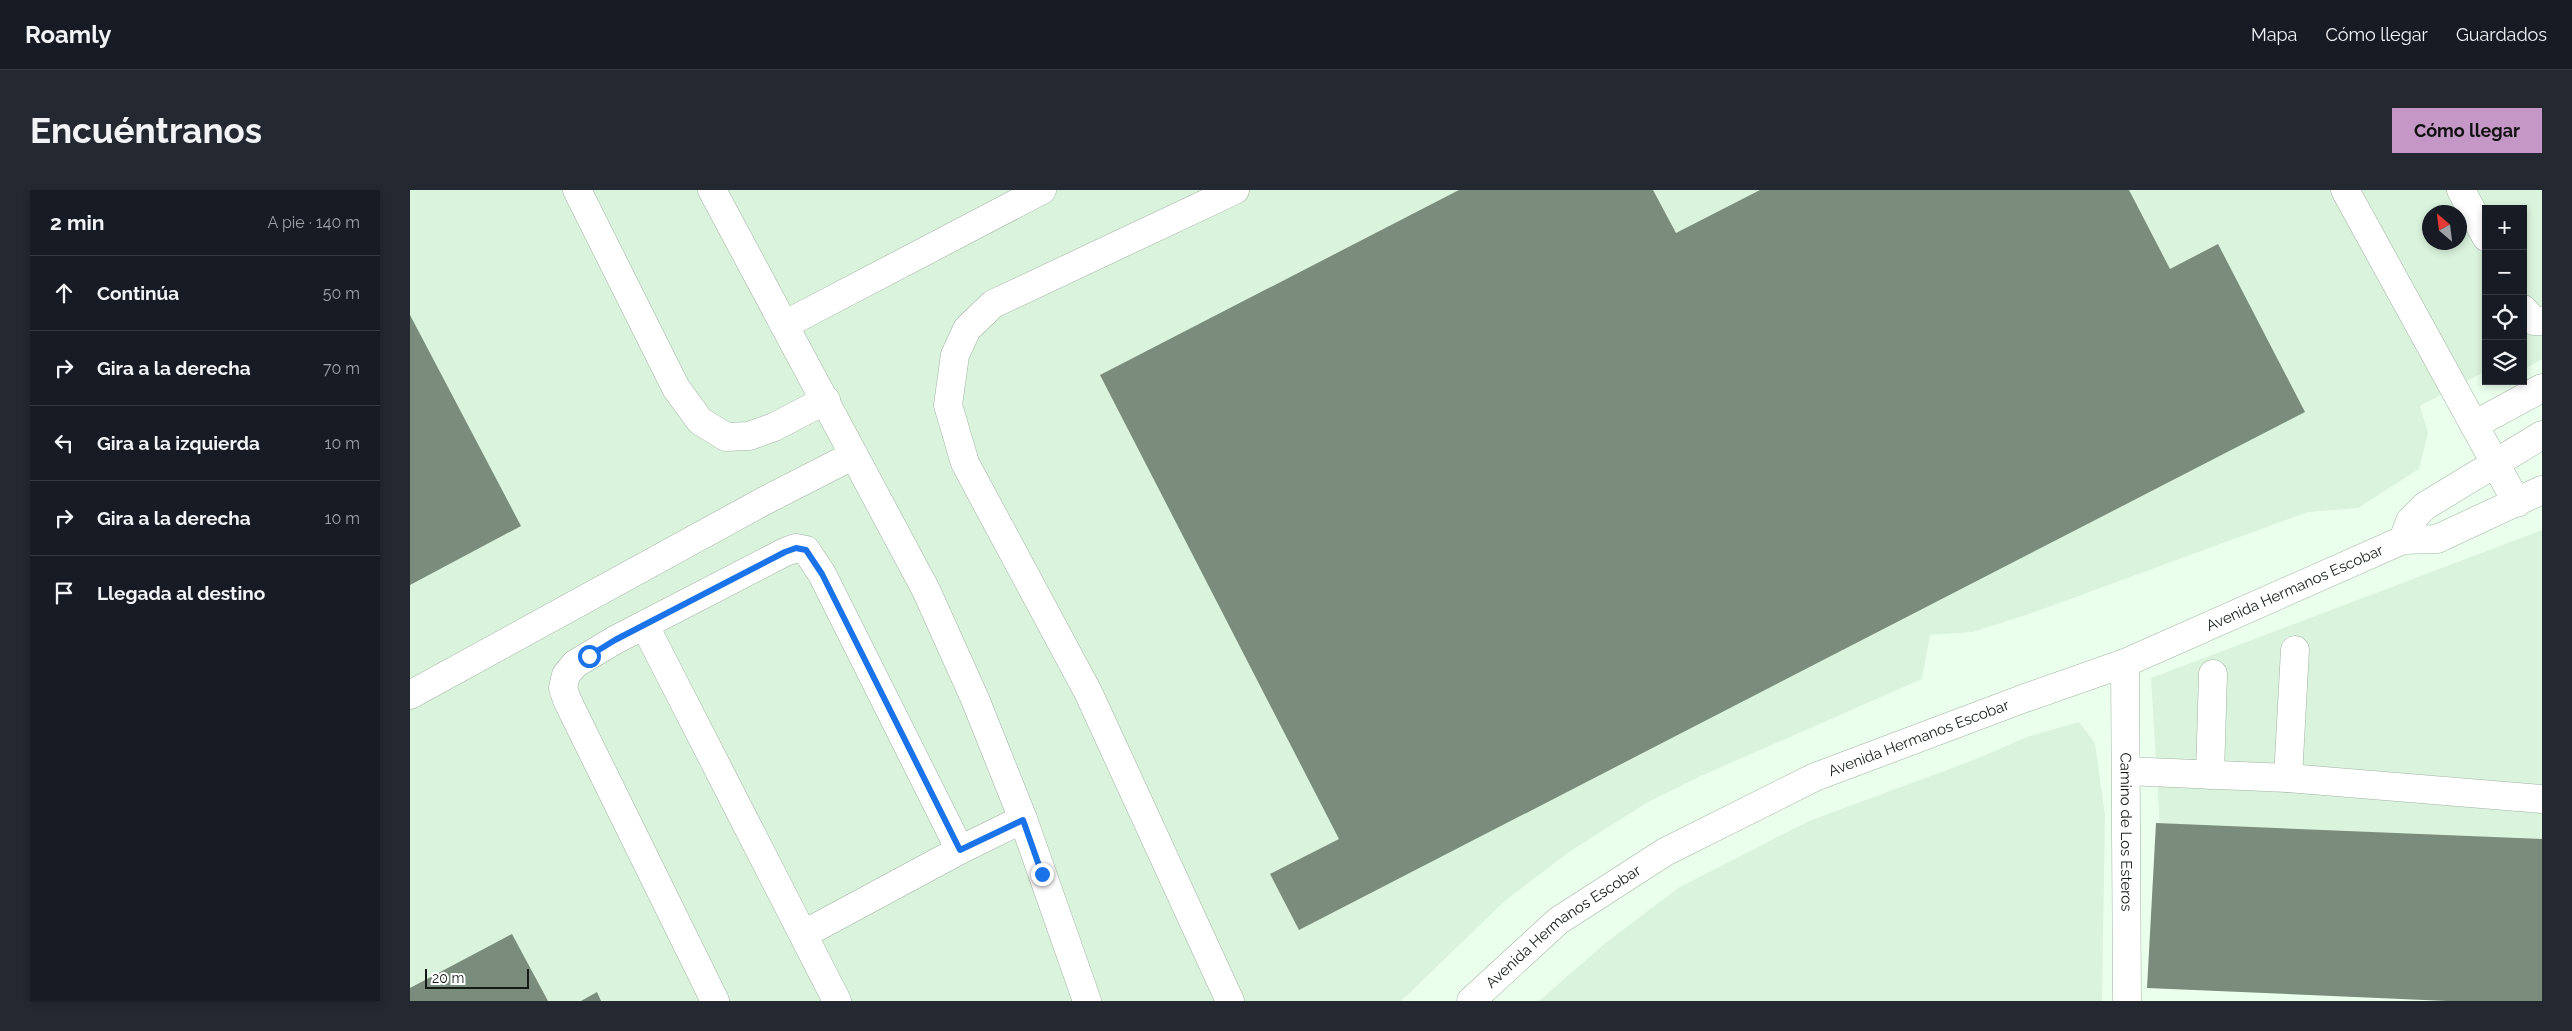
<!DOCTYPE html>
<html lang="es">
<head>
<meta charset="utf-8">
<style>
	body { margin:0; font-family:Raleway,sans-serif; background:#242831; color:#f1f3f6 }
	.controls { position:absolute; right:15px; top:15px; display:grid; overflow:hidden; border-radius:0px; box-shadow:0 2px 8px #0003 }
	.controls button { width:45px; height:45px; display:grid; place-items:center; padding:0; border:0; border-bottom:1px solid #363941; background:#171b24; color:#f1f3f6; font:25px sans-serif }
	.compass { position:absolute; left:2012px; top:15px; width:45px; height:45px; border-radius:50%; background:#171b24; box-shadow:0 2px 8px #0003; rotate:332deg }
	.scale { position:absolute; left:15px; bottom:12px; width:104px; box-sizing:border-box; padding-left:5px; border:2px solid #141b15; border-top:0; font-size:14px; line-height:18px; white-space:nowrap; color:#141b15; -webkit-text-stroke:4px #fff; paint-order:stroke }
	.stop { position:absolute; width:15px; height:15px; margin:-11px; border:4px solid #1a73e8; border-radius:50%; background:#fff }
	.stop.end { background:#1a73e8; border-color:#fff; box-shadow:0 1px 5px #0008 }
	.list { margin:0; padding:0; list-style:none }
	h2 { display:flex; justify-content:space-between; align-items:center; height:65px; margin:0; padding:0 20px; font-size:21px }
	h2 small { font-size:16px; font-weight:400; color:#9ea1a6 }
	.list li { display:grid; grid-template-columns:32px 1fr auto; gap:15px; align-items:center; box-sizing:border-box; height:75px; padding:0 20px; border-top:1px solid #363941 }
	.list b { display:block; font-size:19px; white-space:nowrap }
	.list em { font-size:16px; font-style:normal; color:#9ea1a6 }
	.icon { flex:none; width:28px; height:28px; fill:none; stroke:currentColor; stroke-width:2; stroke-linecap:round; stroke-linejoin:round }
	.map { position:relative; flex:none; width:2132px; height:811px; overflow:hidden; border-radius:0px }
	header { display:flex; align-items:center; gap:30px; box-sizing:border-box; height:70px; padding:0 25px; background:#171b24; border-bottom:1px solid #363941 }
	header strong { font-size:24px }
	nav { display:flex; gap:28px; margin-inline-start:auto; font-size:18px }
	.intro { display:flex; align-items:center; justify-content:space-between; box-sizing:border-box; height:120px; padding:0 30px }
	h1 { margin:0; font-size:35px }
	.button { padding:12px 22px; border-radius:0px; background:#c497c6; color:#111; font-size:18px; font-weight:700 }
	main { display:flex; gap:30px; padding:0 30px }
	aside { flex:1; background:#171b24; border-radius:0px; box-shadow:0 2px 8px #0003 }
	.map>svg:first-child { display:block }
</style>
</head>
<body>
<header>
<strong>Roamly</strong>
<nav><a>Mapa</a><a>Cómo llegar</a><a>Guardados</a></nav>
</header>
<div class="intro"><h1>Encuéntranos</h1><a class="button">Cómo llegar</a></div>
<main>
<aside>
<h2>2 min<small>A pie · 140 m</small></h2>
<ul class="list">
<li><svg class="icon" aria-label="ahead" viewBox="0 0 24 24"><path d="M12 20V5M6 11l6-6 6 6"/></svg><div><b>Continúa</b></div><em>50 m</em></li>
<li><svg class="icon" aria-label="right" viewBox="0 0 24 24"><path d="M7 20v-9h11M14 6l5 5-5 5"/></svg><div><b>Gira a la derecha</b></div><em>70 m</em></li>
<li><svg class="icon" aria-label="left" viewBox="0 0 24 24"><path d="M17 20v-9H6M10 6l-5 5 5 5"/></svg><div><b>Gira a la izquierda</b></div><em>10 m</em></li>
<li><svg class="icon" aria-label="right" viewBox="0 0 24 24"><path d="M7 20v-9h11M14 6l5 5-5 5"/></svg><div><b>Gira a la derecha</b></div><em>10 m</em></li>
<li><svg class="icon" aria-label="arrive" viewBox="0 0 24 24"><path d="M6 21V4h12l-3 4 3 4H6"/></svg><div><b>Llegada al destino</b></div></li>
</ul>
</aside>
<div class="map">
<svg width="2132" height="811" viewBox="0 0 2132 811">
	<rect width="100%" height="100%" fill="#ebffed"/>
	<path fill="#daf3dd" fill-rule="evenodd" d="M0,0H2132V169L2113,180V19H2076V181L2010,216L2018,243L2009,279L1948,318L1898,322L1622,423L1563,442L1520,445L1512,489L1291,586L1238,612L1159,662L1096,710L991,811H0ZM2020,22H2050V52H2020Z
		M2132,340V811L1759,790L1741,488Z
		M1669,532L1685,553L1695,625L1692,811H1129L1193,755L1268,698L1399,631L1561,571L1617,547Z"/>
	<path fill="#7a8c7c" d="M1049,0H1243L1266,43L1350,0H1719L1760,79L1808,54L1895,222L889,740L860,684L929,649L690,185Z
		M0,125L111,336L0,395Z
		M1746,633L2132,649V811H2037L1737,798Z
		M102,744L138,811H0V798Z
		M187,802L191,811H171Z"/>
	<g fill="none" stroke-linecap="round" stroke-linejoin="round">
		<defs>
			<g id="minor">
				<path d="M167,0L266,198L290,231L316,247L339,246L364,237L416,210"/>
				<path d="M302,0L516,400L565,509L613,629L677,811"/>
				<path d="M1935,0L2107,313"/>
				<path d="M2051,0L2076,47"/>
				<path d="M2113,119L2124,131H2132"/>
				<path d="M374,135L632,0"/>
				<path d="M2064,235L2132,198"/>
				<path d="M235,436L427,811"/>
				<path id="s1" d="M1715,473L1717,811"/>
				<path d="M0,505L354,311L444,265"/>
				<path d="M1716,581L1878,588L2132,609"/>
				<path d="M1800,585L1803,484"/>
				<path d="M1878,588L1885,460"/>
				<path d="M394,744L550,660L613,629"/>
				<path d="M305,811L157,510L153,498L156,485L165,474L205,450L375,362L386,358L396,360L412,384L550,660"/>
				<path d="M820,811L678,502L555,273L538,215L545,165L557,139L583,114L825,0"/>
			</g>
			<g id="major">
				<path d="M1993,350L2000,331L2015,316L2132,245"/>
				<path id="s2" d="M1061,811L1148,731L1255,662L1405,587L1615,508L1715,473L1993,350L2027,349L2132,300"/>
			</g>
		</defs>
		<use href="#minor" stroke="#a0b2a2" stroke-width="29"/>
		<use href="#major" stroke="#a0b2a2" stroke-width="29"/>
		<use href="#minor" stroke="#fff" stroke-width="28"/>
		<use href="#major" stroke="#fff" stroke-width="28"/>
	</g>
	<g fill="none" stroke-linecap="round" stroke-linejoin="round">
		<path stroke="#1a73e8" stroke-width="6" d="M179,466L205,450L375,362L386,358L396,360L412,384L550,660L613,630L632,684"/>
	</g>
	<g text-anchor="middle" dominant-baseline="central" stroke-width="4.5" stroke-linejoin="round" paint-order="stroke">
		<g font-size="15" fill="#141b15" stroke="#fff">
			<text stroke="none"><textPath href="#s2" startOffset="929">Avenida Hermanos Escobar</textPath></text>
			<text stroke="none"><textPath href="#s2" startOffset="524">Avenida Hermanos Escobar</textPath></text>
			<text stroke="none"><textPath href="#s1" startOffset="169">Camino de Los Esteros</textPath></text>
			<text stroke="none"><textPath href="#s2" startOffset="119">Avenida Hermanos Escobar</textPath></text>
		</g>
	</g>
</svg>
<div class="controls">
<button>+</button>
<button>−</button>
<button><svg class="icon" aria-label="locate" viewBox="0 0 24 24"><circle cx="12" cy="12" r="6"/><path d="M12 2v4M12 18v4M2 12h4M18 12h4"/></svg></button>
<button><svg class="icon" aria-label="layers" viewBox="0 0 24 24"><path d="M12 4l9 5-9 5-9-5zM3 14l9 5 9-5"/></svg></button>
</div>
<svg class="compass" viewBox="-18 -18 36 36"><path d="M0-13l5 13h-10z" fill="#e53935"/><path d="M0 13l5-13h-10z" fill="#9ea1a6"/></svg>
<div class="scale">20 m</div>
<div class="stop" style="left:179px;top:466px"></div>
<div class="stop end" style="left:632px;top:684px"></div>
</div>
</main>
</body>
</html>
